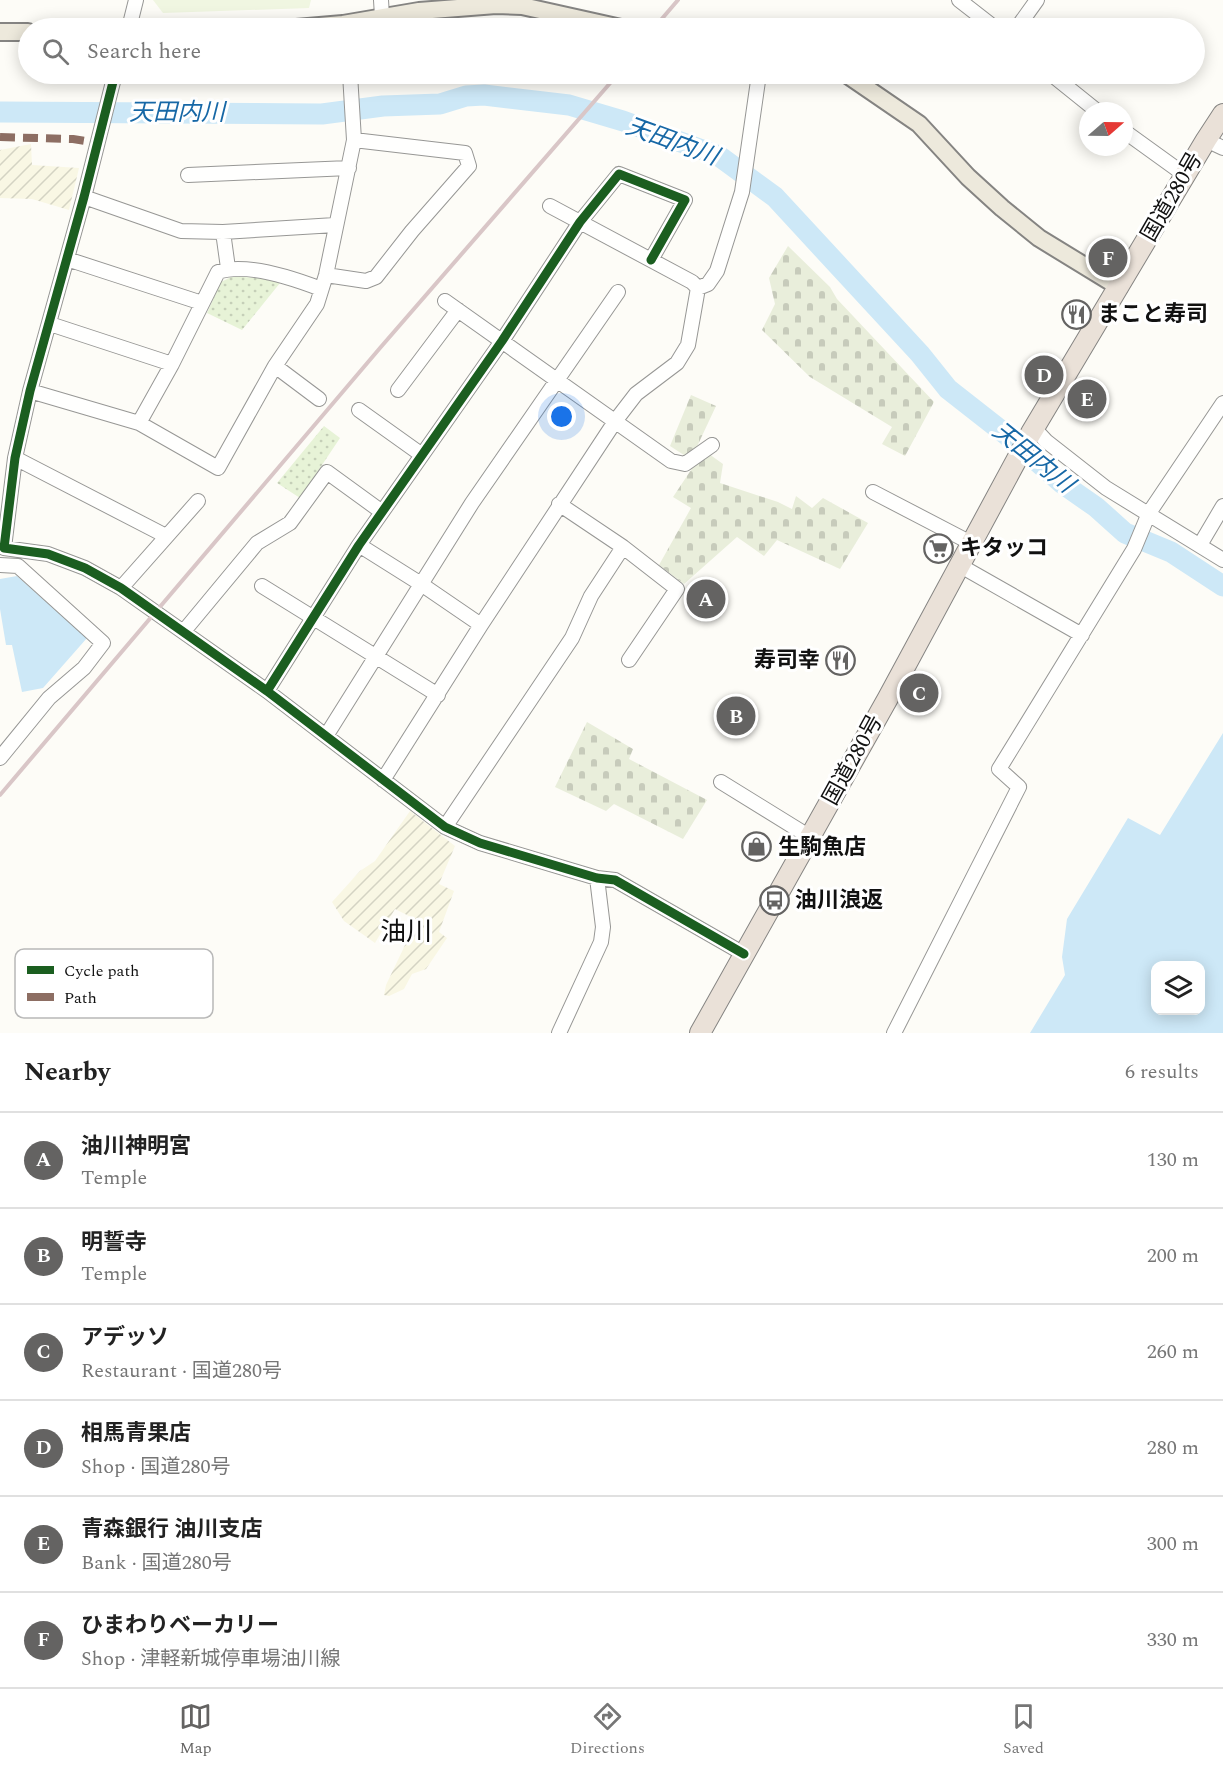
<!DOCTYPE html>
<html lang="en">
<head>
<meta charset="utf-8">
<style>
	body { margin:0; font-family:Spectral,"Noto Sans JP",serif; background:#f6f6f6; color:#222 }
	.controls { position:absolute; right:18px; bottom:18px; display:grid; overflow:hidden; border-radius:12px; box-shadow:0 3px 15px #0003 }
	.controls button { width:54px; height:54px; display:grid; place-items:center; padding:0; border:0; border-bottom:2px solid #e0e0e0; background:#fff; color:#222; font:30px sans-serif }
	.compass { position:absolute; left:1079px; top:102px; width:54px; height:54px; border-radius:50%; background:#fff; box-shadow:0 3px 15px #0003; rotate:70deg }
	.you { position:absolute; left:562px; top:417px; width:21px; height:21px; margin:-15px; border:4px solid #fff; border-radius:50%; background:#1a73e8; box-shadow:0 0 0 9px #1a73e833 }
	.badge { display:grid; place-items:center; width:39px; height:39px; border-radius:50%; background:#646362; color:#fff; font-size:20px; font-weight:700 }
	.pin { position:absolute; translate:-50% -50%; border:3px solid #fff; box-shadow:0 2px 6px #0006 }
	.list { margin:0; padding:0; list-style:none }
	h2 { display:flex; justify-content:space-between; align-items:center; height:78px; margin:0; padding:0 24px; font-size:26px }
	h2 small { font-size:20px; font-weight:400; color:#767676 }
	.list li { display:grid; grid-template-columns:39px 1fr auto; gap:18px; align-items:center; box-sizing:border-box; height:96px; padding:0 24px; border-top:2px solid #e0e0e0 }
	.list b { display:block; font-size:22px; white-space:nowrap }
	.list p { margin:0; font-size:20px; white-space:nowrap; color:#767676 }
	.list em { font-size:20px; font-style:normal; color:#767676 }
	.icon { flex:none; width:33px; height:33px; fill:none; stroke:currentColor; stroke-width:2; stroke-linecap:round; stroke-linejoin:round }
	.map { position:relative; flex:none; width:1223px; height:1033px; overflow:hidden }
	.search { position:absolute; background:#fff; box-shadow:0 3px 15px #0003; left:18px; right:18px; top:18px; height:66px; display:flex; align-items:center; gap:15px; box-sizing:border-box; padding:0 21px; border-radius:33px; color:#767676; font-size:22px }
	.sheet { height:654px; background:#fff }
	nav { display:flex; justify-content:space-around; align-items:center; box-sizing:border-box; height:84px; border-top:2px solid #e0e0e0; background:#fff; font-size:16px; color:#767676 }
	nav a { display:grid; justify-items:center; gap:3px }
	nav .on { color:#646362 }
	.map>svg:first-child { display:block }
</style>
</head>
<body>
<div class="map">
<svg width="1223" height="1033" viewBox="0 0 1223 1033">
	<defs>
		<pattern id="farmland-furrows" width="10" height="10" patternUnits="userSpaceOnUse" patternTransform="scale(1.5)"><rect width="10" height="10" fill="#f9f7e4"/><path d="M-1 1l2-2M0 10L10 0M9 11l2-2" fill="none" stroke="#d4d3c3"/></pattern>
		<pattern id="cemetery-stones" width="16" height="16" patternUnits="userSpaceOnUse" patternTransform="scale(1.5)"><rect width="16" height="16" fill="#e9eedb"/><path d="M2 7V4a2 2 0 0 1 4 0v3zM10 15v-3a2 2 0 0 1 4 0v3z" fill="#c7cbbb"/></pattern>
		<pattern id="park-dots" width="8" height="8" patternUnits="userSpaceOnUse" patternTransform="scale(1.5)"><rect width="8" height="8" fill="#e7f3d7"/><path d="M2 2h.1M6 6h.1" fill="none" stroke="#c5cfb8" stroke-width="1.8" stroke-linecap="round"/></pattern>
	</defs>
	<rect width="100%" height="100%" fill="#fdfcf7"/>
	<path fill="url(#farmland-furrows)" d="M31,144L32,165L79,168L69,210L32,199L0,198V150Z
		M410,811L455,846L439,884L454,891L439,932L447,938L426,969L412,974L404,989L389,996L384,995L386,985L417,920L395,909L375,943L344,921L332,902L360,871L375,861Z"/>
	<path fill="url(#cemetery-stones)" d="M788,246L830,287L837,299L934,402L905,456L882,444L892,427L810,377L762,330L775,304L769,278Z
		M691,395L716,406L694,453L687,457L670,446Z
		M709,454L723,464L720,483L778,502L792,509L796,496L812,508L823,498L868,523L840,569L777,540L764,556L737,537L684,584L659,565L691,508L673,497L697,461Z
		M587,722L633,749L629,759L707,800L683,839L614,804L606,811L555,787Z"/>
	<path fill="url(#park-dots)" d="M233,276L269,279L280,283L242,330L207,313L221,282Z
		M324,426L340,438L300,498L277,483Z"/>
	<path fill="#f0f6e1" d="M153,0H311L309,8L163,13Z"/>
	<path fill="#cde8f7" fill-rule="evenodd" d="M17,576L87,638L43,688L22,692L12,645H6L0,609V579Z
		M1223,733V1033H1030L1065,975L1062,957L1067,919L1128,818L1160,835ZM1156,966H1200V1011H1156Z"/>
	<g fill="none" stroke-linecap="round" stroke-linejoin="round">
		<path stroke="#cde8f7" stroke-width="21" d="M0,112L322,114L383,106L440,104L466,96L484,95L569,105L623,121L719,156L775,197L920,354L948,389L1008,436L1063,484L1096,507L1125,533L1171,552L1223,586"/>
		<defs>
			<path id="minor" d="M381,0L382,16
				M959,0L995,28
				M129,28L136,0
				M1017,28L1037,0
				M115,74L84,197L30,391L15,458L4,548L48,554L85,568L121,588L267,691L445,827L480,843L597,878L615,880L744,954
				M1051,74L1097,111
				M1124,131L1185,175
				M1206,140L1223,148
				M188,175L349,168
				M84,197L181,231L223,232L228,268
				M223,232L335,225
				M67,259L202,303
				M326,275L366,281L376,277L412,231L469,166L465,153L354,140
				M698,288L708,284L717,271L742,192L759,74
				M445,301L671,461L685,464L712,445
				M50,324L172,364
				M275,366L319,399
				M398,390L458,310
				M30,391L139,423L218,468L275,366L317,304L326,275L354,140L350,74
				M359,410L422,455
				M139,423L172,364L218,272C246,262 295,279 321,289
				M1034,428L1046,441L1106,488L1223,560
				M15,458L166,536
				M873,492L971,543
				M559,504L623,547L677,589L629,660
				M359,545L421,584L481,625
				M1200,545L1223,506
				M0,565L18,566L103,643L84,668L49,698L0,758
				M959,565L1082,635
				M262,586L438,695
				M121,588L198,501
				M184,631L257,543L290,523L327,472L382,512
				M267,691L359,545L502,341L580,222L619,174L685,200L651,260
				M326,736L472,503L618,292
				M383,780L481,625L616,420L636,394L677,363L688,345L698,288L692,282L550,206
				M721,782L810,837
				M445,827L572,638L591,596L623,547
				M559,1033L601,942L603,927L597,878
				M894,1033L1019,787L999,769L1134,549L1149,513L1223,403"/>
			<path id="major" d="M296,28L343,24L419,11L496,5L522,6L621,28
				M0,32H28
				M846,74L919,124L968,177L1002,208L1039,238L1119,287"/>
			<path id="highway" d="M700,1033L888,698L1031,433L1206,140L1223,114"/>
		</defs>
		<use href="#minor" stroke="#979795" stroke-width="16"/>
		<use href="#major" stroke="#858482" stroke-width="20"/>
		<use href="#highway" stroke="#858482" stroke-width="22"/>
		<use href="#minor" stroke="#fffffe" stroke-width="14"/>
		<use href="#major" stroke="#ede9dc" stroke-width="16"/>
		<use href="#highway" stroke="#eae1d8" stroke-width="20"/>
		<path stroke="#d9c6c7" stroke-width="4" d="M654,28L678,0
			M0,795L380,348L618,74"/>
		<path stroke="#8d6e63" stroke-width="8" stroke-dasharray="15 8" stroke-linecap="butt" d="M0,137L73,139L97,143"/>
		<defs>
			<path id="cycleway" d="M115,74L84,197L30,391L15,458L4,548L48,554L85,568L121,588L267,691L445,827L480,843L597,878L615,880L744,954
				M267,691L359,545L502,341L580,222L619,174L685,200L651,260"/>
		</defs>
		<use href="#cycleway" stroke="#fff" stroke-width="13"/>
		<use href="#cycleway" stroke="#1b5e20" stroke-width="9"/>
	</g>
	<defs>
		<symbol id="restaurant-ring" viewBox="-11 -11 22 22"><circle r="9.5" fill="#fff" stroke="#646362" stroke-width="1.5"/><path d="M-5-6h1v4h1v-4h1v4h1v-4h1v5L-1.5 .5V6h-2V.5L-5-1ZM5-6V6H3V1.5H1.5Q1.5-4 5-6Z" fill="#646362"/></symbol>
		<symbol id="supermarket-ring" viewBox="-11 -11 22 22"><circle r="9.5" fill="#fff" stroke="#646362" stroke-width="1.5"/><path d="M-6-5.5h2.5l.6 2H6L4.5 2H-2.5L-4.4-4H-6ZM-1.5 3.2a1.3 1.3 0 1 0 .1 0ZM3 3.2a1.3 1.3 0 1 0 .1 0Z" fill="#646362"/></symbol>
		<symbol id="shop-ring" viewBox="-11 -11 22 22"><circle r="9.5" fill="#fff" stroke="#646362" stroke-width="1.5"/><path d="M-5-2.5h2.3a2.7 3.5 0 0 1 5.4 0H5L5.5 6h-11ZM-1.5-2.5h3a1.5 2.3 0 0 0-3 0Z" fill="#646362"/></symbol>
		<symbol id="bus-ring" viewBox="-11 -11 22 22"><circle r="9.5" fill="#fff" stroke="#646362" stroke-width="1.5"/><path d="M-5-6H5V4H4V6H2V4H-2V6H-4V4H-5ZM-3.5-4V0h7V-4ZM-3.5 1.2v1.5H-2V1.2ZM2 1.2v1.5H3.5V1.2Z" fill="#646362"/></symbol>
	</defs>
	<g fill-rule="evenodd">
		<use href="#restaurant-ring" x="1060" y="298" width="33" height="33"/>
		<use href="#supermarket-ring" x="922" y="532" width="33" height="33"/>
		<use href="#restaurant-ring" x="824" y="644" width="33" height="33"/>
		<use href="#shop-ring" x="740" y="830" width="33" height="33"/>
		<use href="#bus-ring" x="758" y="884" width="33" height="33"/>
	</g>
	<g text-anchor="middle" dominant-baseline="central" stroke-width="6" stroke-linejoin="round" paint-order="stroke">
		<g font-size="22" fill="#111" stroke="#fff">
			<text transform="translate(1172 197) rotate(-60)">国道280号</text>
			<text transform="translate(853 760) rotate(-61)">国道280号</text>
		</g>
		<g font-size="22" font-weight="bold" fill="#111" stroke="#fff" text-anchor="start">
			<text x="1098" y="314">まこと寿司</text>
			<text x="960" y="548">キタッコ</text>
			<text x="820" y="660" text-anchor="end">寿司幸</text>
			<text x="778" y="847">生駒魚店</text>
			<text x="795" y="900">油川浪返</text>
		</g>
		<g font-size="24" font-style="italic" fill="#1768a6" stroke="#fff">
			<text x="177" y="113">天田内川</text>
			<text transform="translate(672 142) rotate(20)">天田内川</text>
			<text transform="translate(1033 458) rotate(39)">天田内川</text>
		</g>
		<g font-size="26" fill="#111" stroke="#fff">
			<text x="406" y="932">油川</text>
		</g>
	</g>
	<rect x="15" y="949" width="198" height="69" rx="9" fill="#fff" stroke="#b8b8b8" stroke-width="1.5"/>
	<rect x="27" y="966" width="27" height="8" fill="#1b5e20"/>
	<rect x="27" y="993" width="27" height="8" fill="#8d6e63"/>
	<g font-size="16" fill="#111">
		<text x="64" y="976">Cycle path</text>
		<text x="64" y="1003">Path</text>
	</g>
</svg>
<div class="controls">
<button><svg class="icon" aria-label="layers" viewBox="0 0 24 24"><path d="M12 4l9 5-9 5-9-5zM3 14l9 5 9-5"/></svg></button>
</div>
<svg class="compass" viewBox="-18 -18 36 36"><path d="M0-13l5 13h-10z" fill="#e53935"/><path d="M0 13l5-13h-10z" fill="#767676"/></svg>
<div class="you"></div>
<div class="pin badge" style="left:706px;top:599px">A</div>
<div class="pin badge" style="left:736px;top:716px">B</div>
<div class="pin badge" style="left:919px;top:693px">C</div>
<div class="pin badge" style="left:1044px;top:375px">D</div>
<div class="pin badge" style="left:1087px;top:399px">E</div>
<div class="pin badge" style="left:1108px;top:258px">F</div>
<div class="search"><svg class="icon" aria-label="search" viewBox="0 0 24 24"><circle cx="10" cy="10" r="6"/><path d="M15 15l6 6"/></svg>Search here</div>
</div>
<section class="sheet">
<h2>Nearby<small>6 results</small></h2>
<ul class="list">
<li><span class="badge">A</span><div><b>油川神明宮</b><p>Temple</p></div><em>130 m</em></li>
<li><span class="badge">B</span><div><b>明誓寺</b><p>Temple</p></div><em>200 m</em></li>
<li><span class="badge">C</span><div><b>アデッソ</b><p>Restaurant · 国道280号</p></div><em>260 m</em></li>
<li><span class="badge">D</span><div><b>相馬青果店</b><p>Shop · 国道280号</p></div><em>280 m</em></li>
<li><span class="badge">E</span><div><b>青森銀行 油川支店</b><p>Bank · 国道280号</p></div><em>300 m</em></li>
<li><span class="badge">F</span><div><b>ひまわりベーカリー</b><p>Shop · 津軽新城停車場油川線</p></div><em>330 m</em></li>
</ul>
</section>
<nav>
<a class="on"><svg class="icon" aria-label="map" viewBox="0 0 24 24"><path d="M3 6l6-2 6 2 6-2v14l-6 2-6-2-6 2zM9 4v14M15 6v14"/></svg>Map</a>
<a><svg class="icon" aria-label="directions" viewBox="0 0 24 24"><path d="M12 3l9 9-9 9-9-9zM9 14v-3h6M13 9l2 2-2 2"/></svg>Directions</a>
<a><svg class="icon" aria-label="saved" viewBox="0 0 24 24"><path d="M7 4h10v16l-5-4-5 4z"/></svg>Saved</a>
</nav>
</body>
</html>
